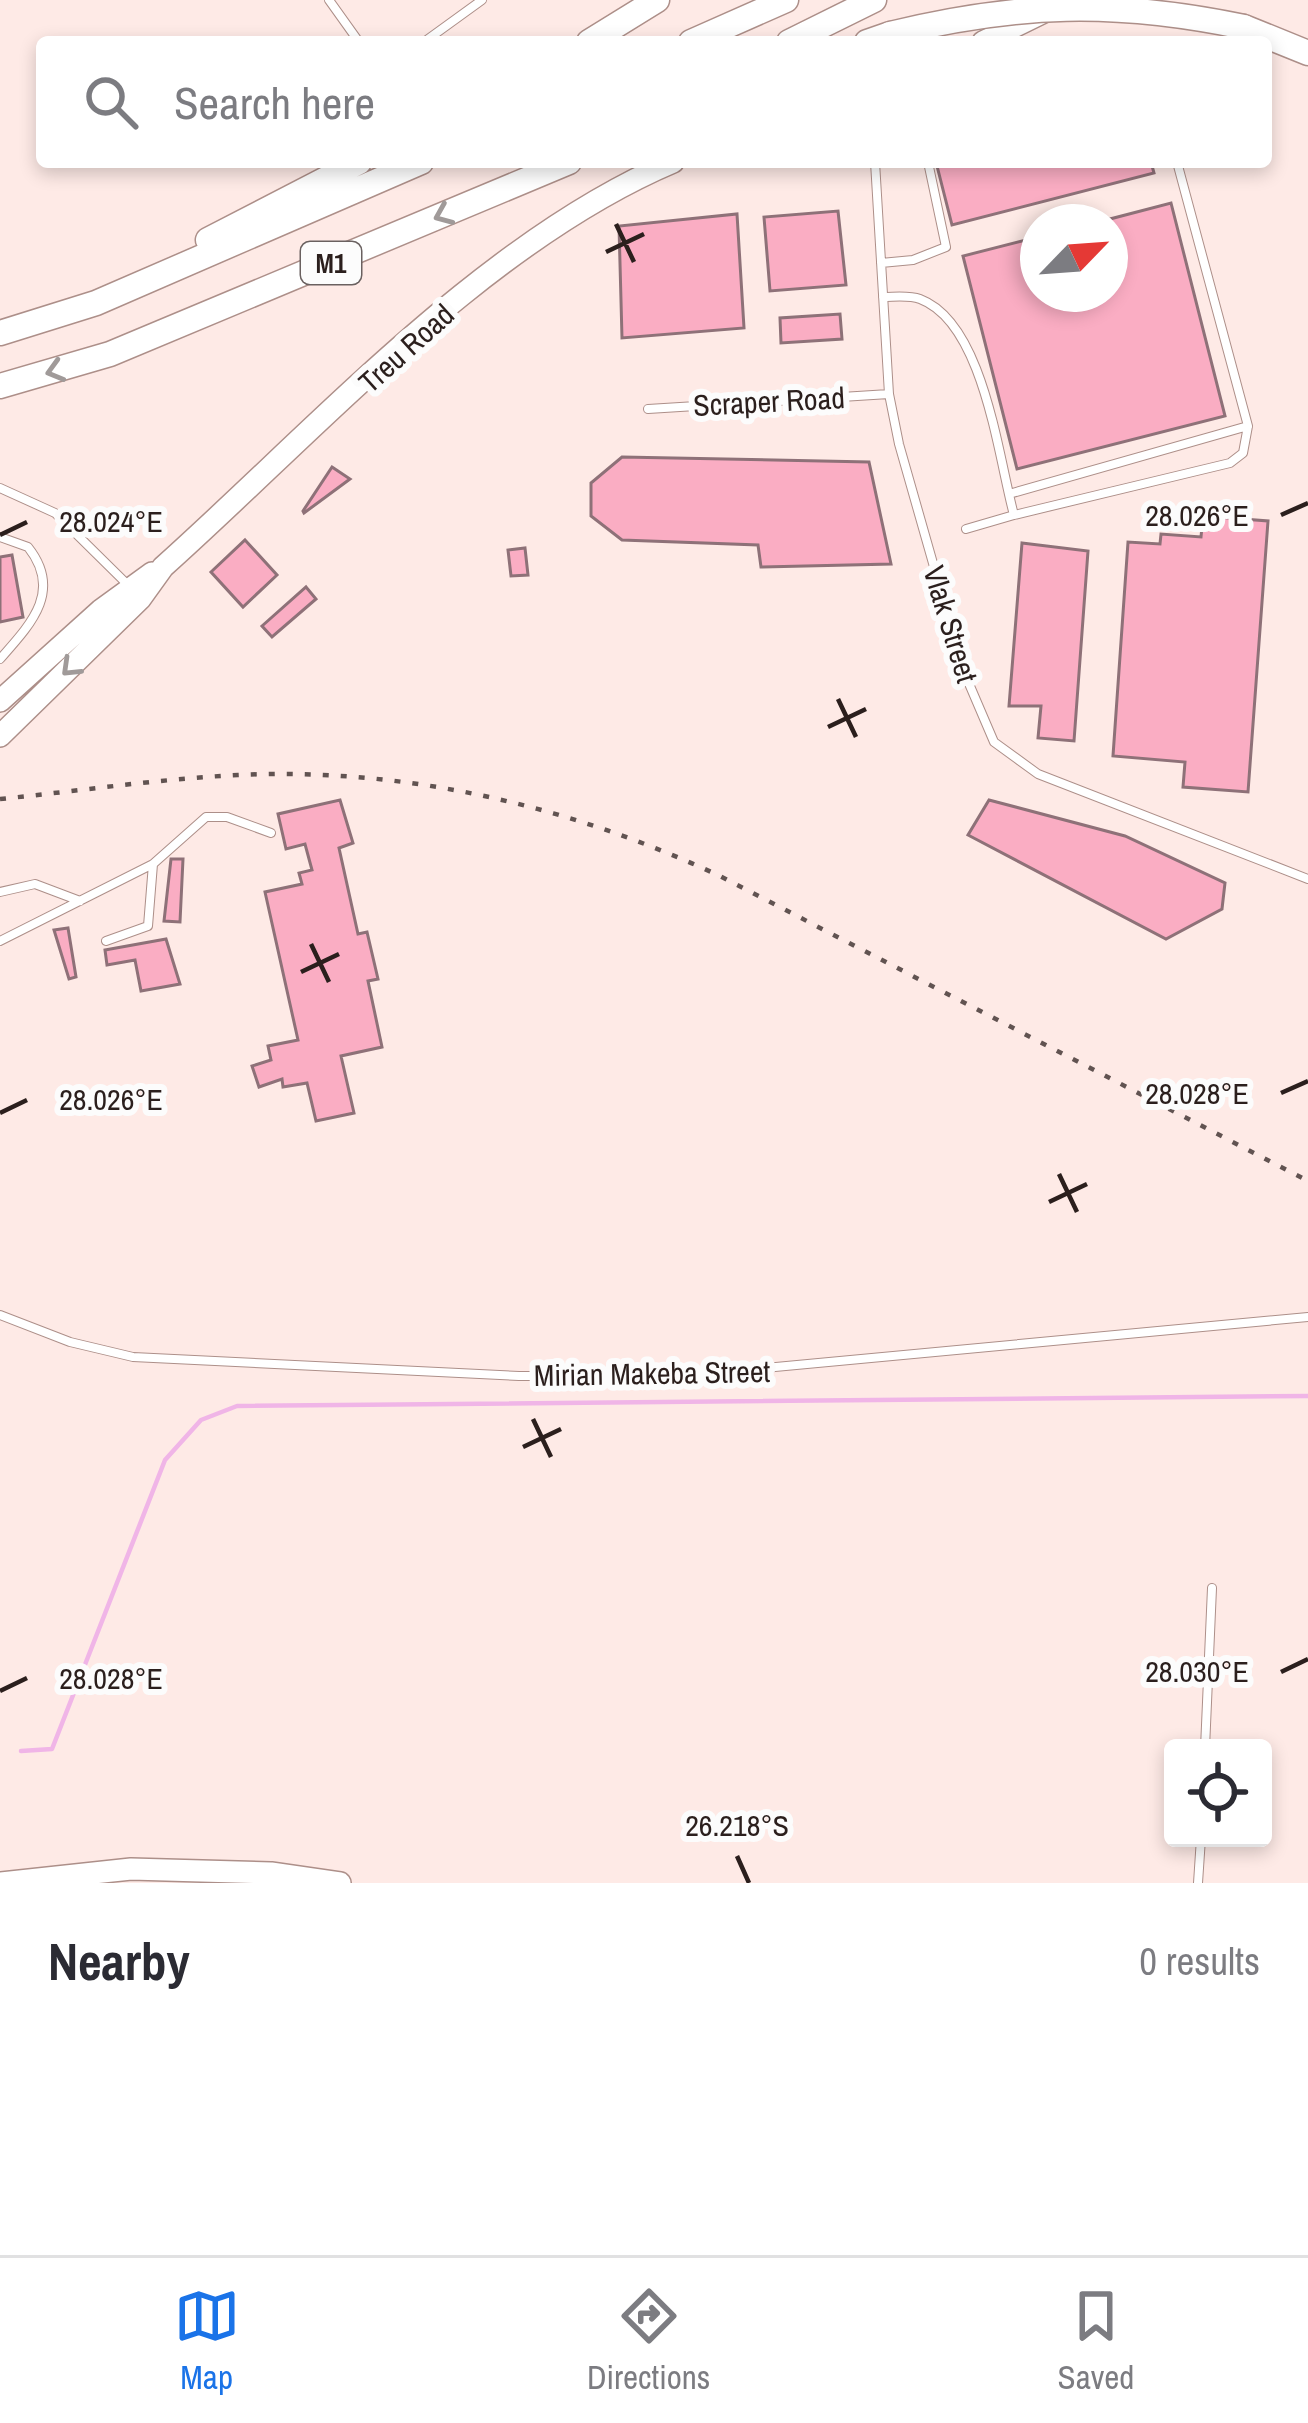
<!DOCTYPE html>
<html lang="en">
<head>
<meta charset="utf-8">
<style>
	body { margin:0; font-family:"Archivo Narrow",sans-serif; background:#f7f7f7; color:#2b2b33 }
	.controls { position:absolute; right:36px; bottom:36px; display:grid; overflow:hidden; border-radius:12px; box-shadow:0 6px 18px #0003 }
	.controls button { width:108px; height:108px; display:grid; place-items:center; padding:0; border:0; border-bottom:3px solid #e1e1e2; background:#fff; color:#2b2b33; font:60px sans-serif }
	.compass { position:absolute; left:1020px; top:204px; width:108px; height:108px; border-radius:50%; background:#fff; box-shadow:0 6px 18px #0003; rotate:65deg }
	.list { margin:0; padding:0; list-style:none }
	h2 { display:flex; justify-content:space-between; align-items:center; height:156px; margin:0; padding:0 48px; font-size:51px }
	h2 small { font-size:39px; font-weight:400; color:#7c7c81 }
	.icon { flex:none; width:66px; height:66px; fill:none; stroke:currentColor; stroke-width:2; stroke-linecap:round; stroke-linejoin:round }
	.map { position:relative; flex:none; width:1308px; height:1883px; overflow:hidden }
	.search { position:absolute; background:#fff; box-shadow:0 6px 18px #0003; left:36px; right:36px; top:36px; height:132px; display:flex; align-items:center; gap:30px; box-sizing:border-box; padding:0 42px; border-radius:12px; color:#7c7c81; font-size:45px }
	.sheet { height:372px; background:#fff }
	nav { display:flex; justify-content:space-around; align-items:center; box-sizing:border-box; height:168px; border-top:3px solid #e1e1e2; background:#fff; font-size:33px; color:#7c7c81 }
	nav a { display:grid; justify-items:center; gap:6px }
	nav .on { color:#1a73e8 }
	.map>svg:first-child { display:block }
</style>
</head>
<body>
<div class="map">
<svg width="1308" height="1883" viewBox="0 0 1308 1883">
	<rect width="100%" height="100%" fill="#feeae6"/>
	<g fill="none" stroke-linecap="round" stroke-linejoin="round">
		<path stroke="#f0b5e7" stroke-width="4.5" d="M21,1751L52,1749L165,1460L201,1420L237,1406L1308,1396"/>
	</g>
	<path fill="#faadc3" stroke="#8e7178" stroke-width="3" d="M936,162H1151L1154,173L952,225Z
		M1171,203L1225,416L1017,469L963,256L1038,237V294H1110V219Z
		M838,211L846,285L770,291L764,217Z
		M737,214L744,328L622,338L619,226Z
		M840,314L842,339L781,343L780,318Z
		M622,457L869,462L891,564L761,567L758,545L622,540L591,516V483Z
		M332,467L350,479L304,513L303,511Z
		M1203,516L1268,521L1248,792L1183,787L1185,762L1113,756L1128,542L1160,544L1161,534L1201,537Z
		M245,540L277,575L243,607L211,572Z
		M1022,543L1088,551L1074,741L1038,738L1041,706H1009Z
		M525,548L528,575L511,576L508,550Z
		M12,555L23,617L0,622V557Z
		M306,587L316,599L272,637L262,626Z
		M340,800L353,843L339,848L358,934L367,932L378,979L368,981L382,1047L341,1056L354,1113L316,1121L307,1083L283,1087L282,1079L259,1087L252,1066L271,1060L268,1046L298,1040L265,892L302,884L299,873L312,870L305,844L286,849L278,814Z
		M989,800L1125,836L1225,883L1222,909L1166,939L968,835Z
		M171,859H183L180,922L164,921Z
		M68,928L76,977L69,979L54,930Z
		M166,939L180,984L141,991L135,960L107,965L105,950Z"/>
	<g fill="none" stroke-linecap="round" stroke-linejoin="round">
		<defs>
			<path id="lane" d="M329,0L359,42
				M424,42L482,0
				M875,162L889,394L899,444L964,672L994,742L1038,774L1308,879
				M881,263L913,260L946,247L928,162
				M883,297C895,297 909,295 920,299C984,323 998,457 1014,515L1230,463L1243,453L1248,426L1177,162
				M648,409L889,394
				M0,488L55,513L128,585
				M1009,494L1248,426
				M966,529L1014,515
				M0,537L28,547C63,591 31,624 0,659
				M0,892L35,884L80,901
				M0,941L153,864L206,817H227L271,833
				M106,941L148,926L153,864
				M0,1315L70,1342L133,1357L519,1376H679L1308,1317
				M1205,1748L1212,1588
				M1198,1883L1201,1838"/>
			<path id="secondary" d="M983,42L1050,9
				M0,701L101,610L152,573
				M0,736L140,599L163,567C315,431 484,242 673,162
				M0,1883L131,1869L271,1873L340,1883"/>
			<path id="highway" d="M1244,27L1308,53
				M589,42L657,0
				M691,42L786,0
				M789,42L874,0
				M867,42L890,34
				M208,240L359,162
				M0,333L96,303L421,162
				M0,386L110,354L569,162"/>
		</defs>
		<use href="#lane" stroke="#ad8f89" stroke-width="10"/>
		<use href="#secondary" stroke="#ad8f89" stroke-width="24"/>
		<use href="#highway" stroke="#ad8f89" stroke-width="27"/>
		<use href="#lane" stroke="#fff" stroke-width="8"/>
		<use href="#secondary" stroke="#fff" stroke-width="21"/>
		<use href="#highway" stroke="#fff" stroke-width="24"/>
		<path stroke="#615351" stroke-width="4.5" stroke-dasharray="6 12" stroke-linecap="butt" d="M0,799C79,791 158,779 238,775C405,767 570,806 720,876L1308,1181"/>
		<defs>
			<path id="highway-bridge" d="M890,34C1018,3 1114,0 1244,27"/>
		</defs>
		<use href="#highway-bridge" stroke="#ad8f89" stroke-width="27" stroke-linecap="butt"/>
		<use href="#highway-bridge" stroke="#fff" stroke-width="24"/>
	</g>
	<defs><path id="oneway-chevron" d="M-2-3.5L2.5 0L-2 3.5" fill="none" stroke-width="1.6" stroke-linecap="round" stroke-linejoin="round" transform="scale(3)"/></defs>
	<g stroke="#a09a99">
		<use href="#oneway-chevron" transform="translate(443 215) rotate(157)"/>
		<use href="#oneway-chevron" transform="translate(55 371) rotate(164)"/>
		<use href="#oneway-chevron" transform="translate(70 668) rotate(136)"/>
	</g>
	<path fill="none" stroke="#2b1f1d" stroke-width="4.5" d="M616,224L634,262M606,252L644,234M1281,515L1308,503M0,535L27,522M838,699L856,737M828,727L866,709M311,944L329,982M301,972L339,954M1281,1093L1308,1081M0,1113L27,1100M1059,1174L1077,1212M1049,1202L1087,1184M533,1419L551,1457M523,1447L561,1429M1281,1672L1308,1659M0,1691L27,1678M737,1856L749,1883"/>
	<g text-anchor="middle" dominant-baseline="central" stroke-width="12" stroke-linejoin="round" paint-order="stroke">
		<rect fill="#fcfcfc" stroke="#6a6160" stroke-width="3" x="301" y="242" width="60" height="42" rx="9"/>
		<g font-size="27" font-weight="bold" fill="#2b1f1d">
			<text x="331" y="263">M1</text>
		</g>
		<g font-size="30" fill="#2b1f1d" stroke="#fcfcfc">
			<text transform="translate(406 348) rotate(-42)">Treu Road</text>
			<text transform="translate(769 401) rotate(-3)">Scraper Road</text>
			<text transform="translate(951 624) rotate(73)">Vlak Street</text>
			<text transform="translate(652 1373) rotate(-1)">Mirian Makeba Street</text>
		</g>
	</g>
	<g font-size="30" text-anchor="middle" fill="#2b1f1d" stroke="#fcfcfc" stroke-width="12" stroke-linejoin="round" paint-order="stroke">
		<text x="1197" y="526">28.026°E</text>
		<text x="111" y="532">28.024°E</text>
		<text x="1197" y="1104">28.028°E</text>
		<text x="111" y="1110">28.026°E</text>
		<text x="1197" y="1682">28.030°E</text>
		<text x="111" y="1689">28.028°E</text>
		<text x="737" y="1836">26.218°S</text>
	</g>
</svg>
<div class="controls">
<button><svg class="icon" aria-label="locate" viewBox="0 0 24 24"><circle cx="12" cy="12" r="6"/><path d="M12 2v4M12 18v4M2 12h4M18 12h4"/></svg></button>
</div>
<svg class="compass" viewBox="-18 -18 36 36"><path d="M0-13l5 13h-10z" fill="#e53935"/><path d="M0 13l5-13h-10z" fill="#7c7c81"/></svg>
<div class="search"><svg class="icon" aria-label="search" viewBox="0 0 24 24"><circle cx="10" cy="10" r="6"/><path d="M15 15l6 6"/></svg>Search here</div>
</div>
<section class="sheet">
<h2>Nearby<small>0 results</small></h2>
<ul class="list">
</ul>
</section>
<nav>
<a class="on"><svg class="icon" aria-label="map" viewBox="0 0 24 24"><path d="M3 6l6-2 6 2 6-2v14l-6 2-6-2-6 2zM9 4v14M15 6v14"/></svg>Map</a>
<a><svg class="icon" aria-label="directions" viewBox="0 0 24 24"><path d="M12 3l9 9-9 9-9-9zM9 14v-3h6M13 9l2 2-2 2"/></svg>Directions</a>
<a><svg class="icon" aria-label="saved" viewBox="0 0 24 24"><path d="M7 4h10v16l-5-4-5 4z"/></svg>Saved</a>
</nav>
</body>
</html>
